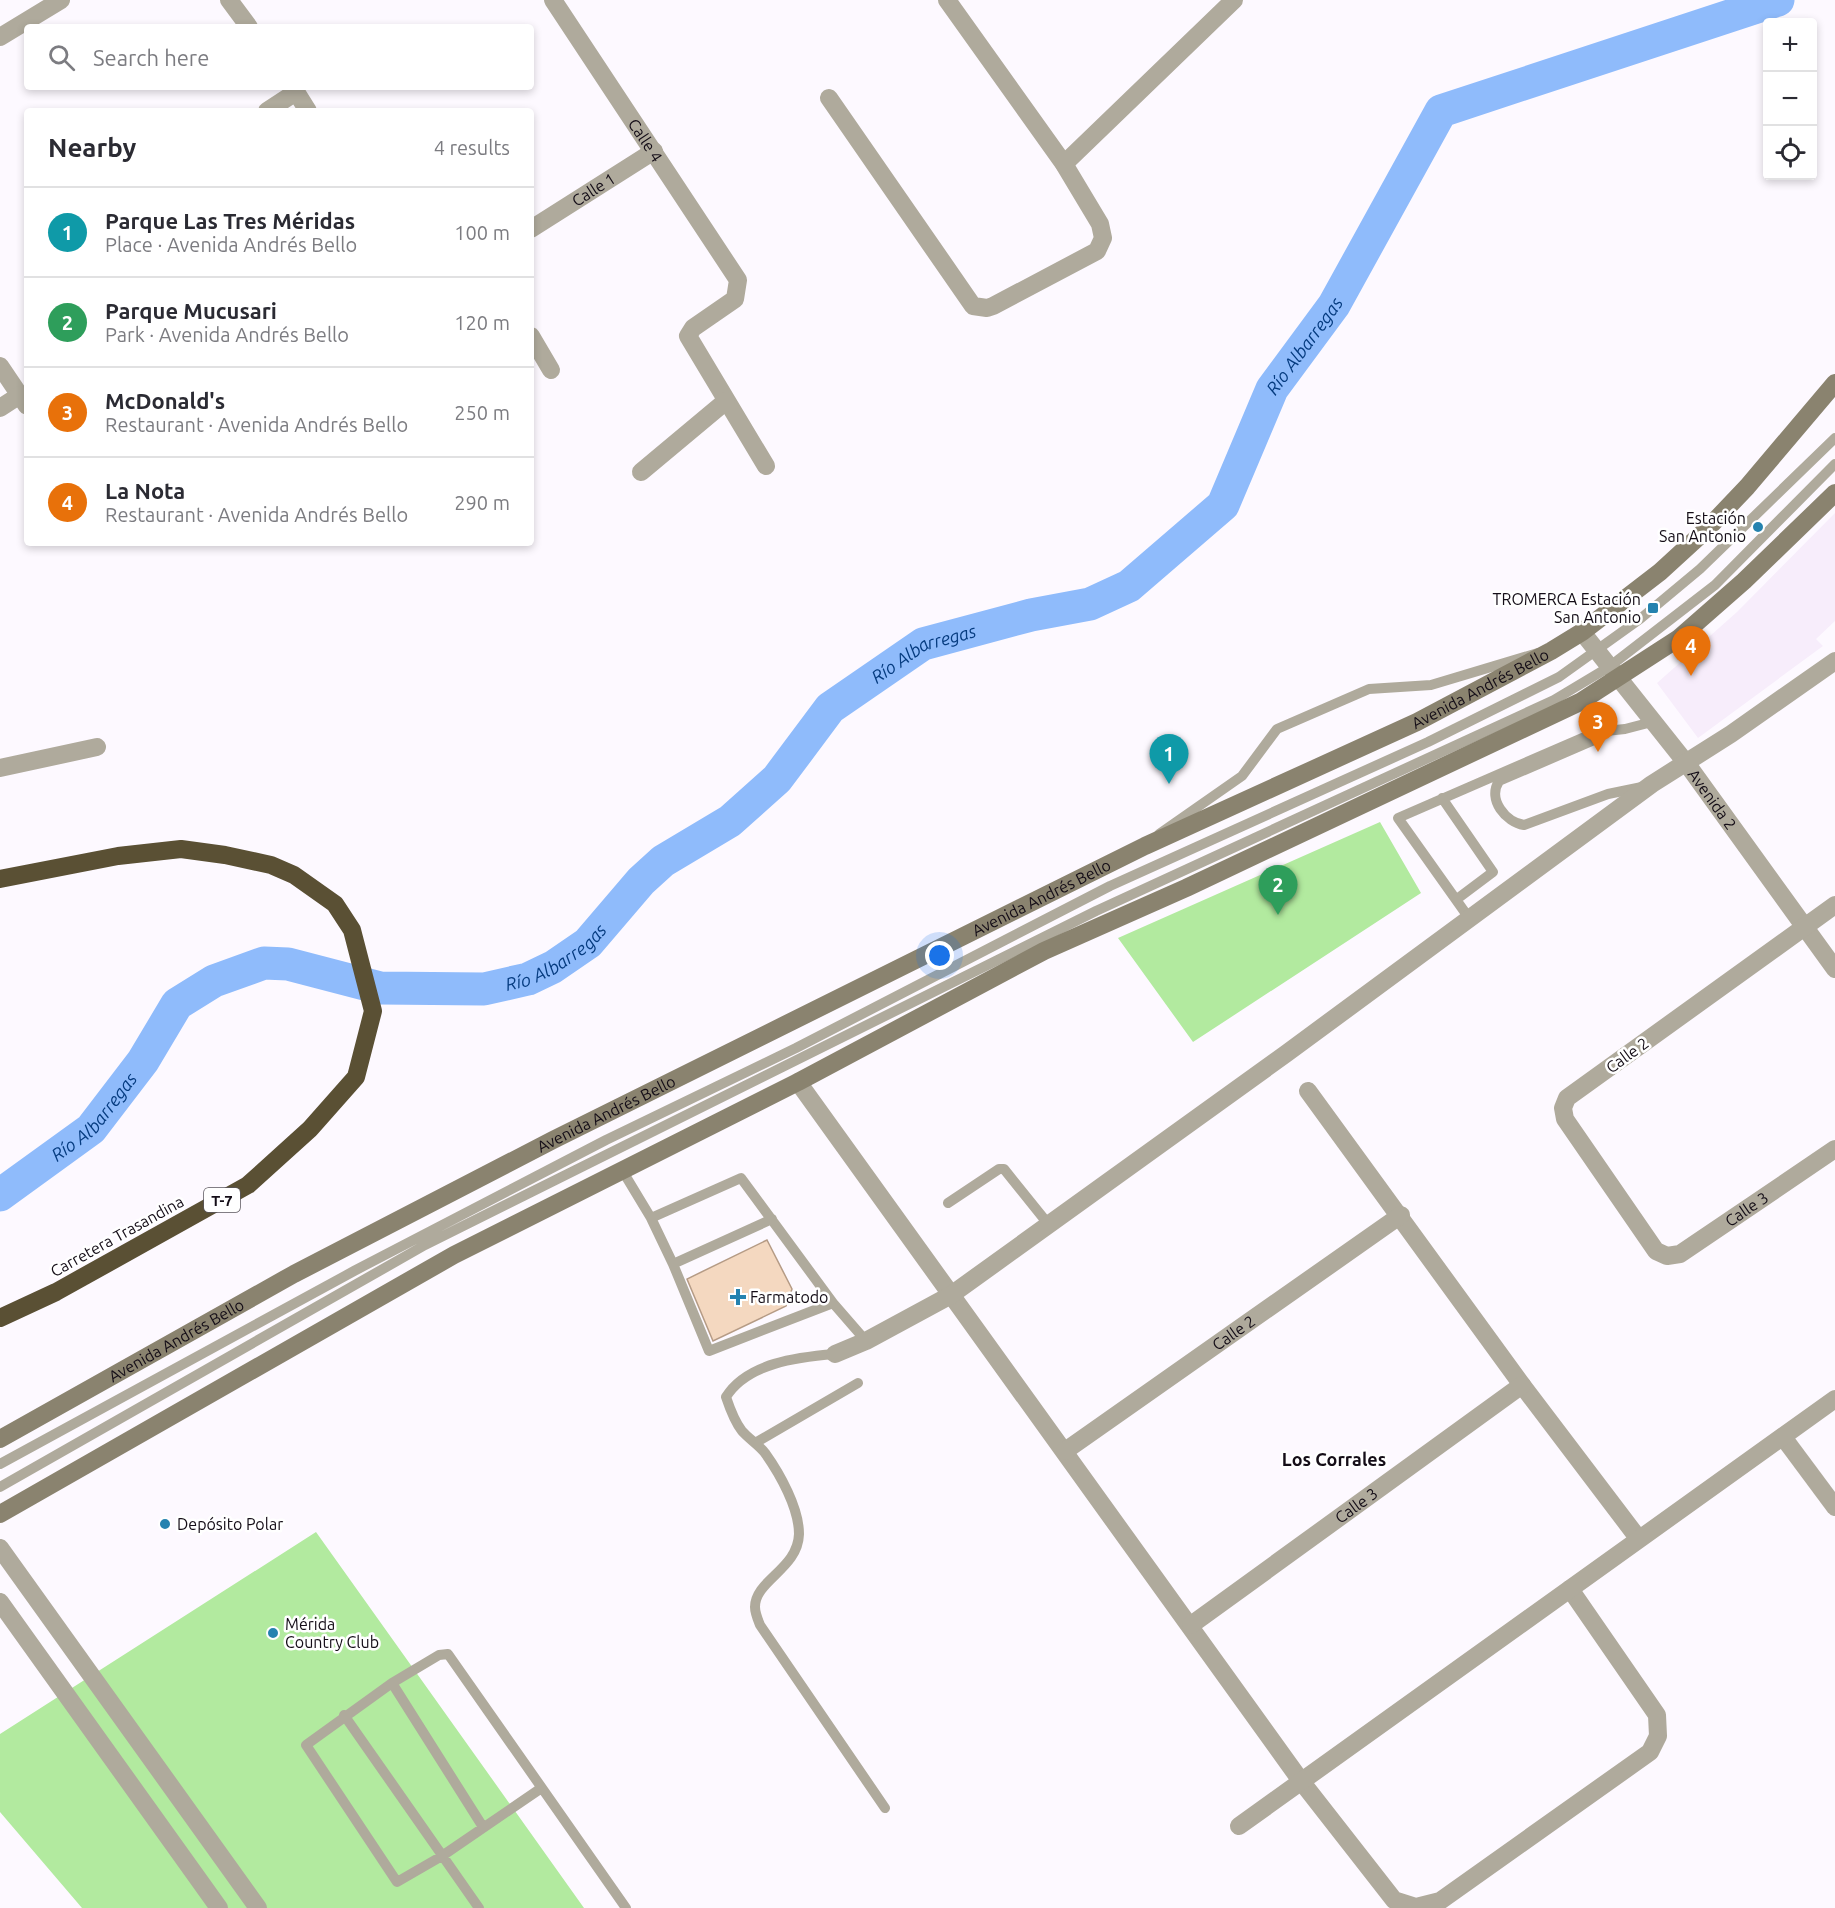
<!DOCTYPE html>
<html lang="en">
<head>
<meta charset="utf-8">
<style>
	body { margin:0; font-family:Ubuntu,sans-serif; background:#f2f2f3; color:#2b2b33 }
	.controls { position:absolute; right:18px; top:18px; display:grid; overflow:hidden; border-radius:6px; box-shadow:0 3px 9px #0003 }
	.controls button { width:54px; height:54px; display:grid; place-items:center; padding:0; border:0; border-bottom:2px solid #e1e1e2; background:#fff; color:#2b2b33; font:30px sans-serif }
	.you { position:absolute; left:940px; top:956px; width:21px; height:21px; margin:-15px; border:4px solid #fff; border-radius:50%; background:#1a73e8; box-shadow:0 0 0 9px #1a73e833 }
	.badge { display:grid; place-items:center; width:39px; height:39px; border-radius:50%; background:#d93025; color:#fff; font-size:20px; font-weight:700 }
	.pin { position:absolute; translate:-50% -50px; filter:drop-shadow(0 2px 3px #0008) }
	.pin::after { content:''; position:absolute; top:32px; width:21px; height:18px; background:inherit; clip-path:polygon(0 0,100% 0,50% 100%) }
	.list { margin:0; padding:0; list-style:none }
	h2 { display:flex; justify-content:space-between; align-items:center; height:78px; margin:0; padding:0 24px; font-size:26px }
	h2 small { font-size:20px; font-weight:400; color:#7c7c81 }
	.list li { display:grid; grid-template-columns:39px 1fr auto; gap:18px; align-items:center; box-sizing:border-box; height:90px; padding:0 24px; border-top:2px solid #e1e1e2 }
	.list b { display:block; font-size:22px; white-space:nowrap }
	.list p { margin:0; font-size:20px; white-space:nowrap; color:#7c7c81 }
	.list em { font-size:20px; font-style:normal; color:#7c7c81 }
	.icon { flex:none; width:33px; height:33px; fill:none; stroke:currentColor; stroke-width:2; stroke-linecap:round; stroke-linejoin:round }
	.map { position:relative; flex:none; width:1835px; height:1908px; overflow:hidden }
	.search { position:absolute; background:#fff; box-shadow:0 3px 9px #0003; left:24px; top:24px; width:510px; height:66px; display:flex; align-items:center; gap:15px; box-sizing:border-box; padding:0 21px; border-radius:6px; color:#7c7c81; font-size:22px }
	.panel { position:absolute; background:#fff; box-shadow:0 3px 9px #0003; left:24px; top:108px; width:510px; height:438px; border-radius:6px }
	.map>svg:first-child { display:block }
</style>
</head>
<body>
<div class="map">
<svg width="1835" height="1908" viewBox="0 0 1835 1908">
	<rect width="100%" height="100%" fill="#fdf9ff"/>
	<path fill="#f7edfb" d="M1835,513V621L1816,639L1823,646L1698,738L1657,683L1737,612Z"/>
	<path fill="#b2ea9f" d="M1380,822L1421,893L1193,1042L1118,938Z
		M316,1532L584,1908H82L0,1812V1734Z"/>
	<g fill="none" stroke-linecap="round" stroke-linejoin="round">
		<path stroke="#8fbbfb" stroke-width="33" id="s1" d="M0,1195L91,1129L143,1061L177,1004L214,981L264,963L288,964L380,988L484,989L528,979L553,967L588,943L641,881L663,861L730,821L777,779L830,708L923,644L1031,615L1090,604L1129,586L1223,505L1272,389L1334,305L1441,111L1778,0"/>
	</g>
	<path fill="#f4d8c0" stroke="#b59b85" stroke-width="1.5" d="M767,1240L792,1289L786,1306L713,1341L687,1279Z"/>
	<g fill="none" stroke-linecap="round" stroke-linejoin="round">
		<path stroke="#afaa9c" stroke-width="10" d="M1592,741L1499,781C1487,800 1506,822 1524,825L1608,794L1642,787
			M1442,798L1493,872L1457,899
			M1159,834L1242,776L1277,729L1369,689L1431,685L1538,653
			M1469,918L1398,818L1596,732L1625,729L1652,722
			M622,1170L651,1218L673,1264L709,1351L833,1303
			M948,1203L999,1169H1004L1049,1225
			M651,1218L741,1178L833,1303L866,1341
			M673,1264L772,1219
			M835,1354C798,1357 747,1363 726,1397C730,1409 735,1422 742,1431C749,1439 759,1445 765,1453C780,1474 799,1508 799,1534C798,1569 755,1580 755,1607C755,1613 758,1620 760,1625L885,1808
			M755,1443L858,1383
			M0,1464L354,1271L606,1140L796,1048L1110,886L1428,742L1559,677L1640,619L1700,569L1835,438
			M0,1487L425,1245L1096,911L1554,700L1609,667L1715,585L1835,464
			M392,1683L483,1827
			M344,1715L479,1908
			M540,1789L442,1856L397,1882L306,1745L392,1683L439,1655L448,1654L626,1908"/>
		<g stroke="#afaa9c" stroke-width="18">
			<path d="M229,0L249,27"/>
			<path id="s2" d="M553,0L738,280L735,299L693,328L688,336L766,466"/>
			<path d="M0,37L61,0"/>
			<path d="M293,87L308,111"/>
			<path d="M829,98L973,306L987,308L993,306L1097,251L1103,238L1100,224L1064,164L947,0"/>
			<path d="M267,111L296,92"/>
			<path d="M1064,164L1234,0"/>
			<path id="s3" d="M531,229L654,151"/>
			<path d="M531,336L551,370"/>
			<path d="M0,366L27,406"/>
			<path d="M0,408L20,395"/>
			<path d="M641,472L726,401"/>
			<path id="s4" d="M1582,632L1687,764L1835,969"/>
			<path d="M0,768L97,747"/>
			<path id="s5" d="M1835,905L1567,1098L1563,1108L1565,1119L1656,1251L1667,1256L1680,1254L1835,1149"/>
			<path d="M798,1082L1301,1781L1394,1900L1416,1907L1440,1901L1650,1752L1658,1736L1657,1715L1570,1589"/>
			<path d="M1308,1091L1522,1385L1638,1538"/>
			<path d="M835,1354L866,1341L951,1295L1287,1053L1652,784L1731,734L1835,661"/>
			<path d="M1783,1437L1835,1507"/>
			<path id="s6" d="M1065,1451L1401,1215"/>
			<path d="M0,1548L258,1908"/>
			<path d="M0,1602L219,1908"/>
			<path id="s7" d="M1191,1625L1522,1385"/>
			<path d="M1239,1826L1835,1399"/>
		</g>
		<g stroke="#8a836f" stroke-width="18">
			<path id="s8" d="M0,1439L294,1274L553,1140L1145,846L1417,722L1551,651L1582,632L1660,572L1707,529L1747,487L1835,383"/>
			<path d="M0,1514L454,1255L798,1082L1044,951L1186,888L1580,702L1679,638L1744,581L1835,493"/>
		</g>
		<path stroke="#5a5034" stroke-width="18" d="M0,879L118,856L181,849L225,855L271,865L294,875L335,904L352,930L373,1011L356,1077L310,1129L248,1185L56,1292L0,1318"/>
	</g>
	<g fill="#2582af" stroke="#fff" stroke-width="2">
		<circle cx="1758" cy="527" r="6"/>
		<rect x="1647" y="602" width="12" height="12" rx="3"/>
		<path d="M735 1288h6v6h6v6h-6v6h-6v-6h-6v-6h6z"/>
		<circle cx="165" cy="1524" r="6"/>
		<circle cx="273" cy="1633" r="6"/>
	</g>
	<g text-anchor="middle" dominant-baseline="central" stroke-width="5" stroke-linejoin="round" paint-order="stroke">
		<rect fill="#fff" stroke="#5a565d" stroke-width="1.5" x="204" y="1188" width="36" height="24" rx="4.5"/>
		<g font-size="15" font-weight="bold" fill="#140d17">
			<text x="222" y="1200">T-7</text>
		</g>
		<g font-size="16" fill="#140d17" stroke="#fff">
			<text stroke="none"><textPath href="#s2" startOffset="168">Calle 4</textPath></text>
			<text stroke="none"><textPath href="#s3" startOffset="74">Calle 1</textPath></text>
			<text stroke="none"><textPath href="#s8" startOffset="1660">Avenida Andrés Bello</textPath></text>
			<text stroke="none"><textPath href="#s4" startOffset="212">Avenida 2</textPath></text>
			<text stroke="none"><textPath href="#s8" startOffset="1174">Avenida Andrés Bello</textPath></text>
			<text transform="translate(1627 1055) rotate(-36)">Calle 2</text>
			<text stroke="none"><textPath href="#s8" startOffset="688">Avenida Andrés Bello</textPath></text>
			<text stroke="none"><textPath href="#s5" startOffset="618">Calle 3</textPath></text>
			<text transform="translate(117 1236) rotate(-29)">Carretera Trasandina</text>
			<text stroke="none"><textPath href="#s6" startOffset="206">Calle 2</textPath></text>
			<text stroke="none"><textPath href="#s8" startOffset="202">Avenida Andrés Bello</textPath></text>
			<text stroke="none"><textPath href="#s7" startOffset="204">Calle 3</textPath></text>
		</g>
		<g font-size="16" fill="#140d17" stroke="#fff" text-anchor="start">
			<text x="1746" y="518" text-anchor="end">Estación<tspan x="1746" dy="18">San Antonio</tspan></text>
			<text x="1641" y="599" text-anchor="end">TROMERCA Estación<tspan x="1641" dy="18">San Antonio</tspan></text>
			<text x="750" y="1297">Farmatodo</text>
			<text x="177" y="1524">Depósito Polar</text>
			<text x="285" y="1624">Mérida<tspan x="285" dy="18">Country Club</tspan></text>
		</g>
		<g font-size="18" font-style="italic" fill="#063c80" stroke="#fff">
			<text stroke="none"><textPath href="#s1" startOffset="1672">Río Albarregas</textPath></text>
			<text stroke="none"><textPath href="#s1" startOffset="1150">Río Albarregas</textPath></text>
			<text stroke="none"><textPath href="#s1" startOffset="664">Río Albarregas</textPath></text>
			<text stroke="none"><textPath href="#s1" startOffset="123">Río Albarregas</textPath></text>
		</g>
		<g font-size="18" font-weight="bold" fill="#140d17" stroke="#fff">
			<text x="1334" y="1459">Los Corrales</text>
		</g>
	</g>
</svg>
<div class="controls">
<button>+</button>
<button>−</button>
<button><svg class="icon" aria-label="locate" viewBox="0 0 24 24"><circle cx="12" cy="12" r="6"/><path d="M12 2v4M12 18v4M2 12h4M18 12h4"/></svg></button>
</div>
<div class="you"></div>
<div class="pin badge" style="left:1169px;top:784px;background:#0f9aa8">1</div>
<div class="pin badge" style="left:1278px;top:915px;background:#2e9e5b">2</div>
<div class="pin badge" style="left:1598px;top:752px;background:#e8710a">3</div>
<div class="pin badge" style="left:1691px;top:676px;background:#e8710a">4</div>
<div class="search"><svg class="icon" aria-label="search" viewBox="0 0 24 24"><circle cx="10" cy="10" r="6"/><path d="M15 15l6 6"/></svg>Search here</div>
<section class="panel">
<h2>Nearby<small>4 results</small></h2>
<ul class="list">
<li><span class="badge" style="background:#0f9aa8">1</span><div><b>Parque Las Tres Méridas</b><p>Place · Avenida Andrés Bello</p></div><em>100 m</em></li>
<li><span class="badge" style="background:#2e9e5b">2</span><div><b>Parque Mucusari</b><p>Park · Avenida Andrés Bello</p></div><em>120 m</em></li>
<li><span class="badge" style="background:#e8710a">3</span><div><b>McDonald's</b><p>Restaurant · Avenida Andrés Bello</p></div><em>250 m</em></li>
<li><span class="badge" style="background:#e8710a">4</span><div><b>La Nota</b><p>Restaurant · Avenida Andrés Bello</p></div><em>290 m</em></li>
</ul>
</section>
</div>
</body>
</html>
